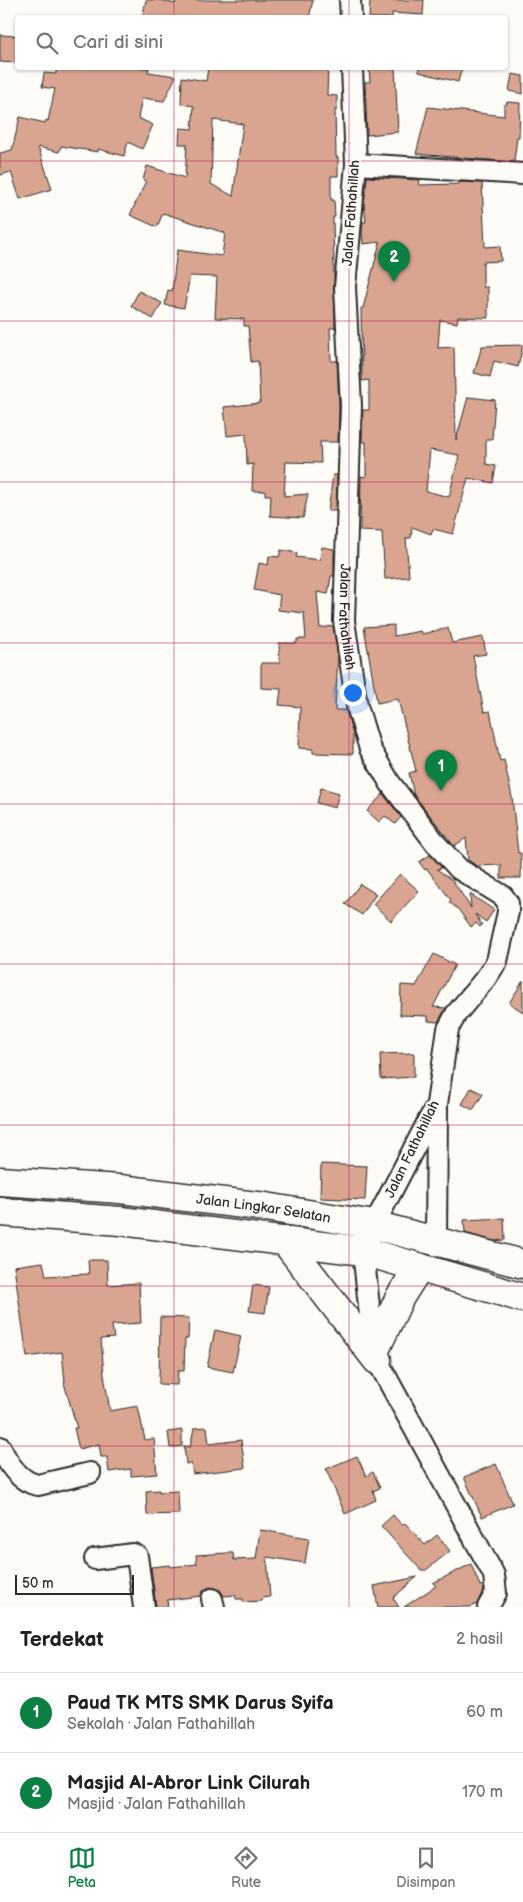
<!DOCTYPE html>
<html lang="id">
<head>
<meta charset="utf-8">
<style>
	body { margin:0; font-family:"Balsamiq Sans",sans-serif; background:#f2f2f2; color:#202124 }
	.scale { position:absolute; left:15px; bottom:12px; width:119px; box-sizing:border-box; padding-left:5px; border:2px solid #2b2b2b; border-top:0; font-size:14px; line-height:18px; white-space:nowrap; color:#2b2b2b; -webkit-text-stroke:4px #fdfcf7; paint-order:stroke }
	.you { position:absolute; left:352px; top:692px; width:18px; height:18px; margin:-12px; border:4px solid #fff; border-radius:50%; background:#1a73e8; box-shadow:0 0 0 8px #1a73e833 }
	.badge { display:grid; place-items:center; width:32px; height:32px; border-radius:50%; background:#0b8043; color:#fff; font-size:16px; font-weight:700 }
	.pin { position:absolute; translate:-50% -41px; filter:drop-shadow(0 1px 2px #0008) }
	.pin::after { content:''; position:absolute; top:26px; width:18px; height:15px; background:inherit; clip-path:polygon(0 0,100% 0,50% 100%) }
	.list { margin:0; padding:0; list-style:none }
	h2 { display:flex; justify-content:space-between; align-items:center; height:65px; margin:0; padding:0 20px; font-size:21px }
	h2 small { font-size:16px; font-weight:400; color:#757577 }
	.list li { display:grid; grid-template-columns:32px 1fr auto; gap:15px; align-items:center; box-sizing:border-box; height:80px; padding:0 20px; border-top:1px solid #e0e0e0 }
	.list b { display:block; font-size:19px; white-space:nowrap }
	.list p { margin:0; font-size:16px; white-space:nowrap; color:#757577 }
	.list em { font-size:16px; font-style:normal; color:#757577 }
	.icon { flex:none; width:28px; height:28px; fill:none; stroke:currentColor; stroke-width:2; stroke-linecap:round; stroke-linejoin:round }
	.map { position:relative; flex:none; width:523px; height:1607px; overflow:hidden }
	.search { position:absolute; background:#fff; box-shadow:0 1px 4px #0004; left:15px; right:15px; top:15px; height:55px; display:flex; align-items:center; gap:12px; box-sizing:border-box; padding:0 18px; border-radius:5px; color:#757577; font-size:19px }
	.sheet { height:225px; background:#fff }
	nav { display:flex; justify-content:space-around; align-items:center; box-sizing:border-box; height:70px; border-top:1px solid #e0e0e0; background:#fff; font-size:14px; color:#757577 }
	nav a { display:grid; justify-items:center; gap:2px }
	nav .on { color:#0b8043 }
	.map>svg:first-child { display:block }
</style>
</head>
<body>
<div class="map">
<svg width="523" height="1607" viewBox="0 0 523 1607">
	<rect width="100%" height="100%" fill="#fdfcf7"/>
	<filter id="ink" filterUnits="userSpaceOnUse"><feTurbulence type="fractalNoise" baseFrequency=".02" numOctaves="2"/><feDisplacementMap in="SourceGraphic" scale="10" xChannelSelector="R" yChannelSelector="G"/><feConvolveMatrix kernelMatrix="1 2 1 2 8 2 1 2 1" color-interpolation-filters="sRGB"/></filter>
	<g filter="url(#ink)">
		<path fill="#daa590" stroke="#2b2b2b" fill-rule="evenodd" d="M146,0H160L175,4L176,0H313L309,18H142Z
			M370,0H424L423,15L392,13V18H369Z
			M0,35L18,36V63L0,62Z
			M56,68H149L148,72L176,76L164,101L142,98L138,118L153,125L142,149L128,142L124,156L98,149V152L61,146L59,152L38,147L52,189L20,199L11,172L0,175V153L12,150L20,117L45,123L46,120L48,121L55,89L42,87L44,73L56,74Z
			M208,68H328L327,95L337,96V110H335L336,157H338V176H331V200H334L335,217H333L335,328H330L331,361H337L339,406L338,442H320L321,463L286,462L284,496L308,494L303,518L270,516L271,495H265V491H252L253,464L247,465L246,434L227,436L224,407L260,403L258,361L251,362L248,326H244V319L215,318L217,277L190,276L184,308L165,305L168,290L172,291L177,250L222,256L225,233L163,213L157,227L130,215L146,181L143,180L147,166L185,178L187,144H179L180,128L192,129L194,106L181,104L182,77L206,81ZM213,120L243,124L233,196L211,184Z
			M369,68H395L398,132L367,135L365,82H370Z
			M419,68H462L458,82L419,72Z
			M512,74L523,76V94L509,91Z
			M507,102L520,103L519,137H517L514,162L416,154L428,107L504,116V105H506Z
			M367,177L420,180L419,185L459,184V182L482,183L485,247L500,246L501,261L483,262V287H488V318L458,317L457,323L440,320L438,348L454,347L456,440L468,397L495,400L492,439H486V464L496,466L493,483L468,478L453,534L433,529L431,534L412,527L411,538H406L409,577L385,579L382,532L360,531L361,476L366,477V442H362L363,410H369V380L362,381L361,308H363L380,242L363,244L362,232L363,222H366L364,204ZM430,450L459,455L449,497L426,491Z
			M139,291L162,303L153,319L131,306Z
			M523,345L518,367L494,361L490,377L474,373L482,346Z
			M333,475H337L336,511H328Z
			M322,547L334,549V576H331L328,594L317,592L320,628L333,626L338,657L335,710H346L353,735V754L313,753V749L299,748L300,707L279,705L281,689L261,688V663H280L279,643H297V639H306L304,613L278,610L280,595L254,590L259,563L268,565L269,556L279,557L281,550L297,553L296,557L320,560Z
			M394,625V636L421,631L422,634L448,628L452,643L483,637L486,654L473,656L484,712L490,711L500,761L504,760L512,797L518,853H521V878H501V865L477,866L468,860L466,838L454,846L414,795L409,773L416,771L398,699L377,703L364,627Z
			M321,788L339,793L335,808L317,803Z
			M383,794L401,817L395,824L385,816L379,822L367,811Z
			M430,855L442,868L437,869L453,881L471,908L470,894L494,910L486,922L475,914L482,925L480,927L476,923L471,927L458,909L449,902L451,900L427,869L425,870L419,862Z
			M400,874L419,891L391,921L373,904Z
			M360,884L376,894L362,915L345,904Z
			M434,954L455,965L433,1007L446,1008L438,1022L428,1021V1016L400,1015L401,985L416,986Z
			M523,981V1012L509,1003Z
			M414,1053V1077L381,1079L380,1054Z
			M471,1088L483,1094L473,1110L462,1104Z
			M321,1164L367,1166L365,1200L320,1198Z
			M504,1218L505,1240L495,1241L465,1233L464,1220Z
			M88,1260H107L108,1285L139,1283L141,1323L112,1325L114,1338L101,1339L104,1375L110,1411L138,1406L145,1440L154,1439L157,1474L131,1476V1469L109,1472L107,1457H101L99,1444L79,1449L74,1428H77L64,1383L65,1382L62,1352L27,1357L14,1266L43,1262L46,1276L89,1274Z
			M253,1285L269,1287L265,1313L249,1311Z
			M160,1317L189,1318L188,1339H185L184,1371H178L177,1385L159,1384Z
			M215,1330L241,1336L233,1372L207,1367Z
			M207,1427L209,1444L241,1440L245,1468L193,1474L191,1463L186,1464L184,1446L190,1447L194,1428Z
			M182,1430V1446L170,1448L168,1432Z
			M357,1456L366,1476L373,1472L380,1488L373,1491L376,1500L345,1514L326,1469Z
			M496,1464L513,1504L482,1517L464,1477Z
			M159,1490V1492L178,1491L179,1514L147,1515L146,1491Z
			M393,1515L402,1525L405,1523L425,1545L437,1535L450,1551L426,1570H421L381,1526Z
			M260,1530L309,1538L305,1563L267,1557L270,1597L262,1598V1601L243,1602V1599H236L235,1595L224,1596L220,1590L216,1588L210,1587L204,1590L201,1596L167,1600L168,1607H156L151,1567L170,1565L171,1567L197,1564L196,1555L227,1553H233L234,1560L256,1559Z
			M471,1564L480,1586L482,1585L484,1588L477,1604L470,1607H404L436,1586L433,1583Z
			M417,1577L393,1598L399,1607H378L374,1586Z"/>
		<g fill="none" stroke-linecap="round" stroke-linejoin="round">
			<defs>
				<g id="minor">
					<path d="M350,0L351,18"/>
					<path id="s1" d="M352,68L356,164L345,287L351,406L344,621L357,706L370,749L390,783L437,845L459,869L503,896L508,903V912L497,961L486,978L456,1014L448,1029L437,1104L374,1225L363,1251L374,1352L377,1360L494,1575L496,1593L488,1607"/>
					<path d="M356,164L523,174"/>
					<path d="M436,1240L437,1109"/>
					<path d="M0,1447C8,1463 19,1482 38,1485L90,1473"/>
					<path d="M95,1559L133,1554L137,1556L144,1607"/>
					<path d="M212,1599L214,1607"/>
				</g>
				<g id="highway">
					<path id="s2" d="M0,1181L120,1189L266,1207L374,1225L523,1264"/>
					<path d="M0,1212L121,1221L363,1251L523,1298"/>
					<path d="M285,1241L377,1360"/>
					<path d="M374,1352L400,1297L419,1267"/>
				</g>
			</defs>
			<use href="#minor" stroke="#2b2b2b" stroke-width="24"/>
			<use href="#highway" stroke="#2b2b2b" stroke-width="31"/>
			<use href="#minor" stroke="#fdfcf7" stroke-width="20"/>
			<use href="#highway" stroke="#fdfcf7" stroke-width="28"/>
		</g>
	</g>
	<path fill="none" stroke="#c2185b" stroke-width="1" stroke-opacity="0.55" d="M174,0V18M349,0V18M174,68V1607M349,68V1607M0,161H523M0,321H523M0,482H523M0,643H523M0,804H523M0,964H523M0,1125H523M0,1286H523M0,1446H523"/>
	<g text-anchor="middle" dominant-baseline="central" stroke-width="4" stroke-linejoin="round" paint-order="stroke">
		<g font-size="14" fill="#2b2b2b" stroke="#fdfcf7">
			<text transform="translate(351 213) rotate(-86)">Jalan Fathahillah</text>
			<text stroke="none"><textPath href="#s1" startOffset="550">Jalan Fathahillah</textPath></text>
			<text transform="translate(412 1149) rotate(-64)">Jalan Fathahillah</text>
			<text stroke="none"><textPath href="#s2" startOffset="265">Jalan Lingkar Selatan</textPath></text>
		</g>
	</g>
</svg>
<div class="scale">50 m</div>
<div class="you"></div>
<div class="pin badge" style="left:441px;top:791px">1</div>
<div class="pin badge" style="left:394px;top:282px">2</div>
<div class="search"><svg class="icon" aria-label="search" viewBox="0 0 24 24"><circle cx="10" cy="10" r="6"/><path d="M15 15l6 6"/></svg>Cari di sini</div>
</div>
<section class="sheet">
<h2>Terdekat<small>2 hasil</small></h2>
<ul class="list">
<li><span class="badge">1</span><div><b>Paud TK MTS SMK Darus Syifa</b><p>Sekolah · Jalan Fathahillah</p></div><em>60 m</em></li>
<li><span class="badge">2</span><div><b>Masjid Al-Abror Link Cilurah</b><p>Masjid · Jalan Fathahillah</p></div><em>170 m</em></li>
</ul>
</section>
<nav>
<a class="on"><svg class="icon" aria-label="map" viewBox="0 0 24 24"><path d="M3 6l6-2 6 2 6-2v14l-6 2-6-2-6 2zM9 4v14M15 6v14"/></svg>Peta</a>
<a><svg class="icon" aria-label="directions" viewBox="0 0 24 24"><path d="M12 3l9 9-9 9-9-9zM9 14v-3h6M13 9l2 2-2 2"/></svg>Rute</a>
<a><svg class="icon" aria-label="saved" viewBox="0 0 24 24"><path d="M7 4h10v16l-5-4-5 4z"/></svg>Disimpan</a>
</nav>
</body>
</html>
